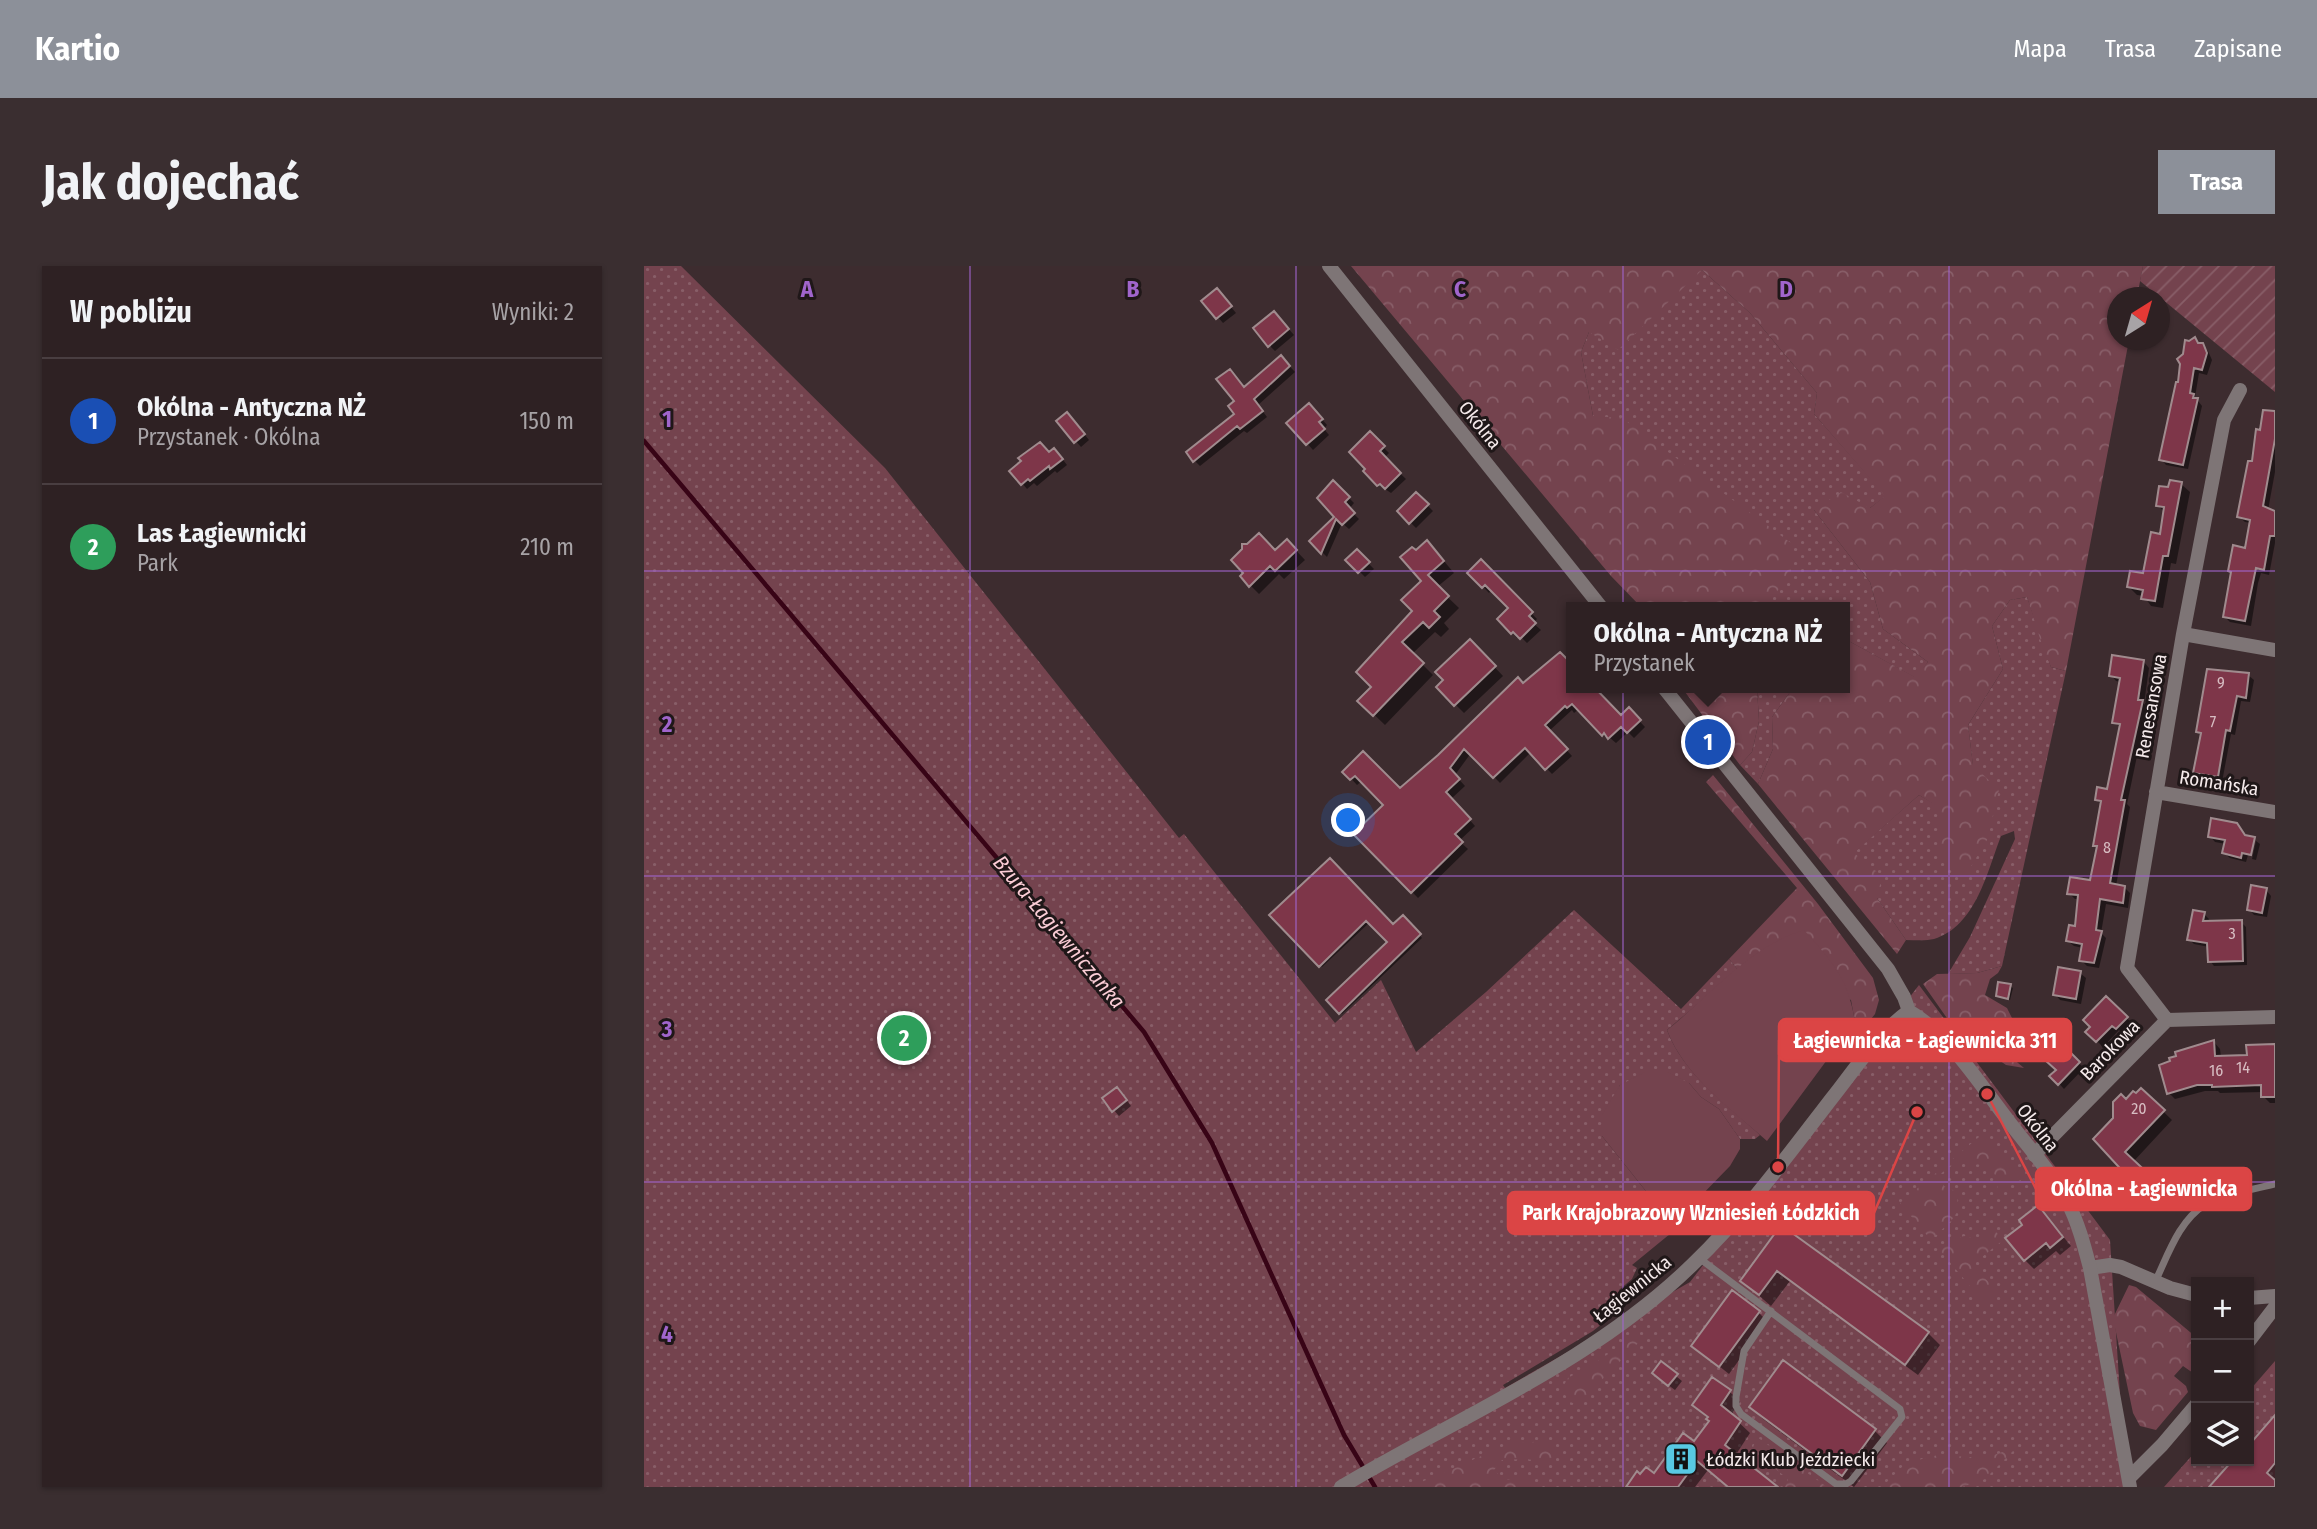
<!DOCTYPE html>
<html lang="pl">
<head>
<meta charset="utf-8">
<style>
	body { margin:0; font-family:"Fira Sans Condensed",sans-serif; background:#3a2e30; color:#f1f3f6 }
	.controls { position:absolute; right:21px; bottom:21px; display:grid; overflow:hidden; border-radius:0px; box-shadow:0 2px 5px #0004 }
	.controls button { width:63px; height:63px; display:grid; place-items:center; padding:0; border:0; border-bottom:2px solid #493e41; background:#2e2123; color:#f1f3f6; font:35px sans-serif }
	.compass { position:absolute; left:1463px; top:21px; width:63px; height:63px; border-radius:50%; background:#2e2123; box-shadow:0 2px 5px #0004; rotate:37deg }
	.you { position:absolute; left:705px; top:555px; width:24px; height:24px; margin:-18px; border:5px solid #fff; border-radius:50%; background:#1a73e8; box-shadow:0 0 0 10px #1a73e833 }
	.badge { display:grid; place-items:center; width:46px; height:46px; border-radius:50%; background:#8c9099; color:#fff; font-size:23px; font-weight:700 }
	.pin { position:absolute; translate:-50% -50%; border:4px solid #fff; box-shadow:0 2px 7px #0006 }
	.popup { position:absolute; left:922px; top:336px; width:284px; height:91px; box-sizing:border-box; display:grid; place-content:center; border-radius:0px; background:#2e2123; filter:drop-shadow(0 2px 5px #0005); font-size:23px; white-space:nowrap; color:#a7a3a6 }
	.popup b { font-size:26px; color:#f1f3f6 }
	.popup::after { content:''; position:absolute; left:50%; top:100%; margin-left:-14px; border:14px solid transparent; border-top-color:#2e2123 }
	.list { margin:0; padding:0; list-style:none }
	h2 { display:flex; justify-content:space-between; align-items:center; height:91px; margin:0; padding:0 28px; font-size:30px }
	h2 small { font-size:23px; font-weight:400; color:#a7a3a6 }
	.list li { display:grid; grid-template-columns:46px 1fr auto; gap:21px; align-items:center; box-sizing:border-box; height:126px; padding:0 28px; border-top:2px solid #493e41 }
	.list b { display:block; font-size:26px; white-space:nowrap }
	.list p { margin:0; font-size:23px; white-space:nowrap; color:#a7a3a6 }
	.list em { font-size:23px; font-style:normal; color:#a7a3a6 }
	.icon { flex:none; width:38px; height:38px; fill:none; stroke:currentColor; stroke-width:2; stroke-linecap:round; stroke-linejoin:round }
	.map { position:relative; flex:none; width:1631px; height:1221px; overflow:hidden; border-radius:0px }
	header { display:flex; align-items:center; gap:42px; box-sizing:border-box; height:98px; padding:0 35px; background:#8c9099; color:#fff }
	header strong { font-size:33px }
	nav { display:flex; gap:38px; margin-inline-start:auto; font-size:24px }
	.intro { display:flex; align-items:center; justify-content:space-between; box-sizing:border-box; height:168px; padding:0 42px }
	h1 { margin:0; font-size:49px }
	.button { padding:18px 32px; border-radius:0px; background:#8c9099; color:#fff; font-size:24px; font-weight:700 }
	main { display:flex; gap:42px; padding:0 42px }
	aside { flex:1; background:#2e2123; border-radius:0px; box-shadow:0 2px 5px #0004 }
	.map>svg:first-child { display:block }
</style>
</head>
<body>
<header>
<strong>Kartio</strong>
<nav><a>Mapa</a><a>Trasa</a><a>Zapisane</a></nav>
</header>
<div class="intro"><h1>Jak dojechać</h1><a class="button">Trasa</a></div>
<main>
<aside>
<h2>W pobliżu<small>Wyniki: 2</small></h2>
<ul class="list">
<li><span class="badge" style="background:#1a4fb4">1</span><div><b>Okólna - Antyczna NŻ</b><p>Przystanek · Okólna</p></div><em>150 m</em></li>
<li><span class="badge" style="background:#2e9e5b">2</span><div><b>Las Łagiewnicki</b><p>Park</p></div><em>210 m</em></li>
</ul>
</aside>
<div class="map">
<svg width="1631" height="1221" viewBox="0 0 1631 1221">
	<defs>
		<pattern id="grass-dots" width="8" height="8" patternUnits="userSpaceOnUse" patternTransform="scale(1.75)"><rect width="8" height="8" fill="#74434e"/><path d="M2 2h.1M6 6h.1" fill="none" stroke="#885e68" stroke-width="1.8" stroke-linecap="round"/></pattern>
		<pattern id="forest-crowns" width="20" height="18" patternUnits="userSpaceOnUse" patternTransform="scale(1.75)"><rect width="20" height="18" fill="#74434e"/><path d="M2 6a3 3 0 1 1 6 0M12 15a3 3 0 1 1 6 0" fill="none" stroke="#885e68"/></pattern>
		<pattern id="garden-furrows" width="10" height="10" patternUnits="userSpaceOnUse" patternTransform="scale(1.75)"><rect width="10" height="10" fill="#74434e"/><path d="M-1 1l2-2M0 10L10 0M9 11l2-2" fill="none" stroke="#885e68"/></pattern>
	</defs>
	<rect width="100%" height="100%" fill="#3d2c2f"/>
	<path fill="url(#grass-dots)" d="M0,0H37L241,202L535,572L540,568L691,757L737,714L772,786L842,726L930,644L1037,743L1085,693L1094,704L1023,764C1039,808 1083,838 1116,869L1111,873H1096L1075,843L1057,831L1045,817L976,819L959,862L958,870L1032,963L988,999L993,1002L988,1013L975,1024L979,1032V1041L949,1065L859,1119L861,1122L1046,1016L1275,719L1466,974L1482,1221H0Z
		M1058,4L1106,47L1173,127L1170,148L1242,230L1226,242L1170,244L1226,316L1239,363L1284,396L1272,412L1201,373L1200,341H1121L949,150L937,86L945,66Z
		M1383,331L1407,401L1422,405L1358,700L1333,707L1304,708L1326,671L1371,573L1370,565L1357,570C1343,606 1332,660 1290,673C1282,675 1271,674 1262,674L1233,632L1209,587L1275,529L1294,540V585L1329,500L1324,459L1359,403L1348,360L1366,334Z
		M1113,422H1149L1128,451L1129,483L1114,518L1096,499L1108,486L1115,455Z
		M1631,1095V1221H1520L1552,1185V1195H1605V1125Z"/>
	<path fill="url(#forest-crowns)" d="M707,0H1499L1493,31L1474,32V74H1485L1422,405L1407,401L1399,382L1383,331L1366,334L1348,360L1359,403L1324,459L1329,499L1355,524L1343,574L1320,612L1294,585V541L1275,529L1210,587L1238,610L1233,632L1262,674L1253,688L1114,518L1129,483L1128,451L1149,422H1200L1201,373L1271,411L1284,396L1239,363L1226,316L1170,244L1197,226L1226,242L1241,230L1170,148L1173,127L1106,47L1058,4L974,84L945,66L937,86L949,150L978,152L1147,277V307L1121,341H997L967,310Z
		M1038,422H1113L1115,455L1108,486L1096,499Z
		M1069,509L1174,638L1229,712L1235,734L1231,748L1218,764L1211,756L1207,734L1111,690L1094,704L1085,693L1153,622L1062,516Z
		M1358,700L1354,707L1346,713L1341,729L1363,742L1368,752L1356,769L1367,791L1380,802L1362,799L1342,785L1319,775L1279,718L1293,708L1333,707Z
		M1341,866L1379,913L1354,924L1351,909L1339,898L1324,899L1313,894L1293,911L1300,920L1313,926L1314,945L1307,955L1287,974L1256,937Z
		M1350,962L1358,975L1329,998L1353,1026L1340,1037L1294,982L1320,970L1332,973Z
		M1485,1019L1492,1021L1552,1071V1109L1539,1100L1530,1110L1542,1120L1544,1126L1512,1164L1496,1160L1489,1147L1469,1052Z
		M993,1068L998,1073L940,1132L928,1137L917,1124L924,1112L957,1093Z
		M1113,1171L1183,1221H1141L1144,1213L1108,1184Z
		M899,1175L914,1190L907,1197L882,1193L858,1194L850,1204L860,1214L885,1211L891,1213V1221H766L865,1178Z
		M1374,1180L1341,1213L1318,1221H1238L1262,1197L1298,1188L1321,1191H1345Z"/>
	<path fill="url(#garden-furrows)" d="M1499,0H1631V126L1496,15Z"/>
	<path fill="#74434e" d="M1160,664C1188,695 1205,714 1211,756L1123,875C1087,843 1040,810 1023,764C1066,730 1106,680 1160,664Z
		M1001,806H1023L1045,817L1057,831L1075,843L1096,873V883L1086,900L1049,938L1039,953L1021,949L958,870V849L976,819Z"/>
	<path fill="#0007" d="M578,30L592,47L579,57L560,35Z
		M635,52L650,69L631,85L625,79Z
		M1551,73L1564,85L1568,94L1563,109L1555,107L1551,131L1558,140L1544,203L1522,199L1517,193L1536,118L1541,89Z
		M637,91L651,106L614,139L623,151L603,167L600,165L556,200L550,194L592,148Z
		M665,139L683,159L680,163L685,169L669,184L645,157Z
		M1631,147V206L1624,244L1631,246V277L1625,309L1617,307L1614,317L1607,360L1586,356L1581,351L1589,308L1585,305L1602,284L1607,257L1601,256L1595,251L1618,166Z
		M428,153L445,174L437,181L414,155Z
		M726,168L745,187L740,192L762,213L747,227L735,219Z
		M405,188L416,190L423,199L413,207L411,205L393,220L390,217L383,223L378,217Z
		M689,216L710,237L705,243L715,253L705,263L698,257L683,291L667,275L692,251Z
		M1537,218L1546,226L1532,298L1527,297L1519,342L1507,340L1500,330L1493,329L1485,321L1500,309L1517,270L1521,247L1514,239L1526,223Z
		M772,228L789,245L772,262L755,245Z
		M643,275L661,294L640,313L635,308L615,328L598,311Z
		M713,286L730,303L721,311L704,294Z
		M772,287L794,288L810,307L793,321L815,342L800,357L805,363L797,371L791,366L768,388L789,409L741,459L716,435L730,421L770,345L779,315Z
		M837,296L893,353L889,357L897,364L883,377L876,370L873,372L855,353L866,342L848,323L845,327L826,307Z
		M826,375L859,410L820,447L794,421L801,414Z
		M925,392L928,395V422H952L954,424L953,426L977,451L985,444L1001,461L990,472L984,466L972,477L966,472L965,474L935,443L930,447L928,444L905,465L928,490L908,508L887,486L856,517L827,487L811,509L821,520L807,533L831,560L815,575L824,583L774,632L712,568L741,539L718,515L713,519L701,506L756,525L879,419Z
		M1500,396L1505,402L1500,438L1503,442L1483,538L1486,541L1472,620L1480,621L1486,627L1484,642L1462,638L1457,667L1462,672L1455,702L1443,700L1437,694L1439,682L1430,680L1424,675L1433,662L1435,633H1431L1425,627L1448,616L1455,582L1451,579L1458,539L1452,533L1465,525L1477,462L1470,456L1477,416L1472,415L1467,409Z
		M1604,409L1610,414L1606,436L1597,435L1591,469L1587,468L1578,516L1557,511L1551,506L1558,470L1554,466Z
		M1566,570L1602,571L1612,575H1608L1602,596L1586,592L1580,587L1582,578L1571,576Z
		M1612,575L1616,578L1612,594L1608,593Z
		M686,594L749,660L759,651L778,672L698,748L684,734L745,676L726,656L678,701L627,649Z
		M1622,624L1627,630L1623,651L1610,649L1605,643Z
		M1560,648L1565,653L1564,657L1597,656L1602,661L1603,699L1570,700L1566,695L1565,681L1550,678L1545,673Z
		M1436,707L1442,712L1437,738L1416,734L1411,728Z
		M1366,720L1369,722L1366,734L1354,729Z
		M1462,733L1488,757L1478,767L1475,764L1459,781L1444,766Z
		M1570,776L1576,783L1577,791H1604L1631,780V837H1626L1619,830V826L1576,827L1574,825H1561L1531,833L1525,827Z
		M1418,781L1440,802L1420,823L1408,810L1414,804Z
		M1497,824L1528,854L1489,896L1517,922L1506,934L1486,914L1470,853L1482,835Z
		M478,828L487,840L475,850L460,833Z
		M1402,950L1427,980L1416,989L1412,985L1390,1003L1381,994Z
		M1137,961L1284,1067L1296,1079L1274,1109L1146,1015L1127,1040L1098,1015Z
		M1115,1047L1123,1055L1085,1108L1050,1080Z
		M1140,1097L1231,1165L1243,1177L1210,1221L1119,1153L1107,1141Z
		M1017,1098L1038,1115L1031,1124L1016,1113Z
		M1086,1126L1096,1136L1087,1149L1106,1167L1091,1190L1130,1221H1085L1064,1204L1051,1221H988L1010,1209L1050,1177L1067,1156L1050,1138Z
		M1631,1150V1212L1629,1215L1631,1221H1578L1572,1215L1591,1195H1605V1179Z"/>
	<g fill="none" stroke-linecap="round" stroke-linejoin="round">
		<path stroke="#380416" stroke-width="4.5" d="M0,175L500,766L568,877L700,1169L731,1221"/>
	</g>
	<path fill="#7e3649" stroke="#a08b8e" stroke-width="2" d="M573,22L588,40L572,53L557,35Z
		M630,45L645,63L624,81L609,62Z
		M1551,71L1554,77H1559L1563,87L1558,104L1550,102L1546,127L1550,128L1549,132H1554L1539,199L1515,194L1532,116H1534L1536,98L1533,93L1539,88L1541,74L1545,75Z
		M637,89L646,100L610,133L619,145L596,163L593,160L549,196L542,186L590,148L584,140L590,135L572,113L586,103L600,121Z
		M665,137L679,153L675,156L681,163L662,179L642,157Z
		M1619,144L1631,145V173L1619,240L1631,245V270H1626L1620,304L1612,302L1601,355L1579,351L1587,306L1584,305L1589,279L1601,282L1606,254L1593,251L1604,195H1608L1612,163L1616,164Z
		M423,146L441,168L430,177L412,155Z
		M726,165L741,180L736,185L757,207L741,223L736,218L733,220L719,205L721,203L705,186Z
		M396,176L405,186L410,182L419,193L406,203L405,200L386,215L384,213L377,219L365,205L377,195L374,192Z
		M689,214L706,231L701,236L711,247L698,259L692,253L677,288L665,275L690,251L673,232Z
		M1526,214L1538,216L1524,290H1519L1511,335L1497,333L1499,324L1483,321L1486,305L1499,307L1507,266L1516,268L1520,241L1512,240L1515,220L1524,221Z
		M772,226L785,238L765,258L753,245Z
		M615,267L631,284L643,273L653,284L631,305L626,300L605,321L596,310L599,307L587,294L598,283V278H603Z
		M783,274L800,295L784,309L805,330L790,345L796,351L785,362L779,356L758,376L780,397L729,450L713,435L727,421L712,406L768,345L757,334L777,315L756,291L768,281L772,284Z
		M713,283L726,296L714,307L701,294Z
		M837,293L889,346L885,350L892,357L876,373L869,366L867,368L853,353L864,342L841,319L838,322L823,307Z
		M826,373L852,400L810,440L792,421L799,414L791,406Z
		M916,386L928,398V422H951L977,449L985,441L997,454L983,467L977,461L964,473L960,467L958,470L928,438L923,442L921,440L901,459L924,483L901,504L881,482L849,512L820,483L806,502L816,513L802,526L827,553L811,568L819,576L767,627L709,568L739,539L711,510L706,514L698,506L719,485L756,522L794,489L874,411L879,417Z
		M1468,389L1500,394L1494,434H1499L1477,534H1481L1466,617L1481,620L1479,637L1456,633L1452,664L1458,665L1450,697L1435,695L1438,678L1422,675L1425,659L1431,660L1434,629L1423,628L1426,611L1446,614L1453,580H1449L1457,535L1451,534L1453,521L1463,523L1476,458L1468,457L1476,412L1465,410Z
		M1563,403L1605,407L1602,432L1593,430L1586,465L1582,464L1574,511L1549,507L1557,467L1552,466Z
		M1567,552L1593,557L1601,569L1611,571L1607,589L1598,587L1597,592L1578,587L1581,574L1564,571Z
		M686,592L749,658L759,649L777,668L695,748L682,734L743,676L722,655L675,701L625,649Z
		M1607,619L1623,622L1618,647L1603,644Z
		M1549,644L1561,646L1559,655L1598,654L1599,695L1564,696L1563,677L1543,674Z
		M1414,701L1437,705L1432,733L1409,729Z
		M1354,716L1367,718L1364,733L1352,730Z
		M1462,730L1484,751L1472,763L1468,760L1452,776L1441,766L1446,761L1439,754Z
		M1368,767L1383,785L1374,792L1359,775Z
		M1570,774L1571,790L1603,789L1602,779L1631,778V831H1617V819L1568,821V819H1553L1523,828L1515,799L1526,795L1525,792L1532,790L1531,786Z
		M1418,778L1436,796L1414,819L1405,810L1412,804L1402,795Z
		M473,821L483,834L468,846L458,832Z
		M1497,822L1521,844L1481,886L1509,912L1496,926L1483,914L1485,912L1449,873L1469,852V836L1477,828L1482,833L1489,825L1492,827Z
		M1394,939L1419,971L1406,982L1402,977L1380,995L1361,972L1378,959L1375,954Z
		M1137,959L1285,1066L1261,1099L1133,1005L1115,1029L1096,1015Z
		M1088,1024L1116,1045L1075,1101L1047,1080Z
		M1139,1094L1232,1163L1198,1210L1105,1141Z
		M1017,1095L1034,1108L1024,1120L1008,1107Z
		M1068,1111L1087,1124L1077,1139L1097,1155L1081,1179L1134,1221H1084L1053,1195L1034,1221H982L993,1205L996,1208L1002,1201L1010,1207L1039,1167L1050,1175L1065,1155L1062,1153L1064,1151L1048,1139Z
		M1631,1149V1197L1623,1207L1631,1214V1221H1565L1588,1195H1605V1179Z"/>
	<g fill="none" stroke-linecap="round" stroke-linejoin="round">
		<path stroke="#7e7576" stroke-width="7" d="M1055,992L1256,1143L1258,1151L1207,1215L1202,1218H1192L1097,1148L1092,1140V1131L1100,1085L1127,1045
			M1511,1016C1524,989 1535,954 1562,938C1581,927 1609,924 1631,918"/>
		<path stroke="#7e7576" stroke-width="14" d="M1539,368L1631,384
			M1512,526L1631,546
			M1523,754L1483,702L1539,368L1580,154L1596,124
			M1390,889L1523,754L1631,751
			M1446,1002L1466,999L1477,1001L1526,1022L1552,1029
			M1605,1032L1631,1030
			M1605,1075L1631,1041
			M1485,1212L1518,1179L1552,1139"/>
		<path stroke="#7e7576" stroke-width="14" d="M685,0L957,341
			M1020,422L1244,703L1260,731L1265,745C1305,768 1337,820 1366,857C1385,882 1408,907 1423,935C1434,956 1440,979 1446,1002L1486,1221
			M697,1221C816,1150 949,1096 1049,998C1101,948 1144,889 1188,832C1212,802 1233,768 1265,745"/>
	</g>
	<path fill="none" stroke="#a065cc" stroke-width="2" stroke-opacity="0.55" d="M326,0V1221M652,0V1221M979,0V1221M1305,0V1221M0,305H1631M0,610H1631M0,916H1631"/>
	<defs>
		<symbol id="building-square" viewBox="-11 -11 22 22"><rect x="-9" y="-9" width="18" height="18" rx="4" fill="#58c9e3" stroke="#1f1718"/><path d="M-4-6H4V6H1V3H-1V6H-4ZM-2.5-4.3h1.7v1.8h-1.7ZM.8-4.3h1.7v1.8H.8ZM-2.5-1h1.7V.8h-1.7ZM.8-1h1.7V.8H.8Z" fill="#111"/></symbol>
	</defs>
	<g fill-rule="evenodd">
		<use href="#building-square" x="1018" y="1174" width="38" height="38"/>
	</g>
	<g text-anchor="middle" dominant-baseline="central" stroke-width="6" stroke-linejoin="round" paint-order="stroke">
		<g font-size="16" fill="#d7bdc2">
			<text x="1577" y="416">9</text>
			<text x="1569" y="455">7</text>
			<text x="1463" y="581">8</text>
			<text x="1588" y="667">3</text>
			<text x="1599" y="801">14</text>
			<text x="1572" y="804">16</text>
			<text x="1495" y="842">20</text>
		</g>
		<g font-size="19" fill="#f5eaeb" stroke="#1f1718">
			<text transform="translate(836 159) rotate(51)">Okólna</text>
			<text transform="translate(1507 440) rotate(-80)">Renesansowa</text>
			<text transform="translate(1575 517) rotate(9)">Romańska</text>
			<text transform="translate(1466 784) rotate(-46)">Barokowa</text>
			<text transform="translate(1394 862) rotate(52)">Okólna</text>
			<text transform="translate(988 1023) rotate(-39)">Łagiewnicka</text>
		</g>
		<g font-size="19" fill="#f5eaeb" stroke="#1f1718" text-anchor="start">
			<text x="1062" y="1193">Łódzki Klub Jeździecki</text>
		</g>
		<g font-size="21" font-style="italic" fill="#fbcdd6" stroke="#1f1718">
			<text transform="translate(415 666) rotate(50)">Bzura-Łagiewniczanka</text>
		</g>
	</g>
	<g font-size="23" text-anchor="middle" font-weight="bold" fill="#a065cc" stroke="#1f1718" stroke-width="6" stroke-linejoin="round" paint-order="stroke">
		<text x="163" y="31">A</text>
		<text x="489" y="31">B</text>
		<text x="816" y="31">C</text>
		<text x="1142" y="31">D</text>
		<text x="23" y="161">1</text>
		<text x="23" y="466">2</text>
		<text x="23" y="771">3</text>
		<text x="23" y="1076">4</text>
	</g>
	<path fill="none" stroke="#db4545" stroke-width="2.5" d="M1134 901L1135 774M1343 828L1392 923M1273 846L1230 947"/>
	<g fill="#db4545" stroke="#1f1718" stroke-width="2.5">
		<circle cx="1134" cy="901" r="7"/>
		<circle cx="1343" cy="828" r="7"/>
		<circle cx="1273" cy="846" r="7"/>
	</g>
	<g fill="#db4545" stroke="#db4545" stroke-width="2.5">
		<rect x="1135" y="753" width="292" height="42" rx="7"/>
		<rect x="1392" y="902" width="215" height="42" rx="7"/>
		<rect x="864" y="926" width="366" height="42" rx="7"/>
	</g>
	<g font-size="21" text-anchor="middle" font-weight="bold" fill="#fff">
		<text x="1281" y="782">Łagiewnicka - Łagiewnicka 311</text>
		<text x="1500" y="930">Okólna - Łagiewnicka</text>
		<text x="1047" y="954">Park Krajobrazowy Wzniesień Łódzkich</text>
	</g>
</svg>
<div class="controls">
<button>+</button>
<button>−</button>
<button><svg class="icon" aria-label="layers" viewBox="0 0 24 24"><path d="M12 4l9 5-9 5-9-5zM3 14l9 5 9-5"/></svg></button>
</div>
<svg class="compass" viewBox="-18 -18 36 36"><path d="M0-13l5 13h-10z" fill="#e53935"/><path d="M0 13l5-13h-10z" fill="#a7a3a6"/></svg>
<div class="you"></div>
<div class="pin badge" style="left:1064px;top:476px;background:#1a4fb4">1</div>
<div class="popup"><b>Okólna - Antyczna NŻ</b>Przystanek</div>
<div class="pin badge" style="left:260px;top:772px;background:#2e9e5b">2</div>
</div>
</main>
</body>
</html>
